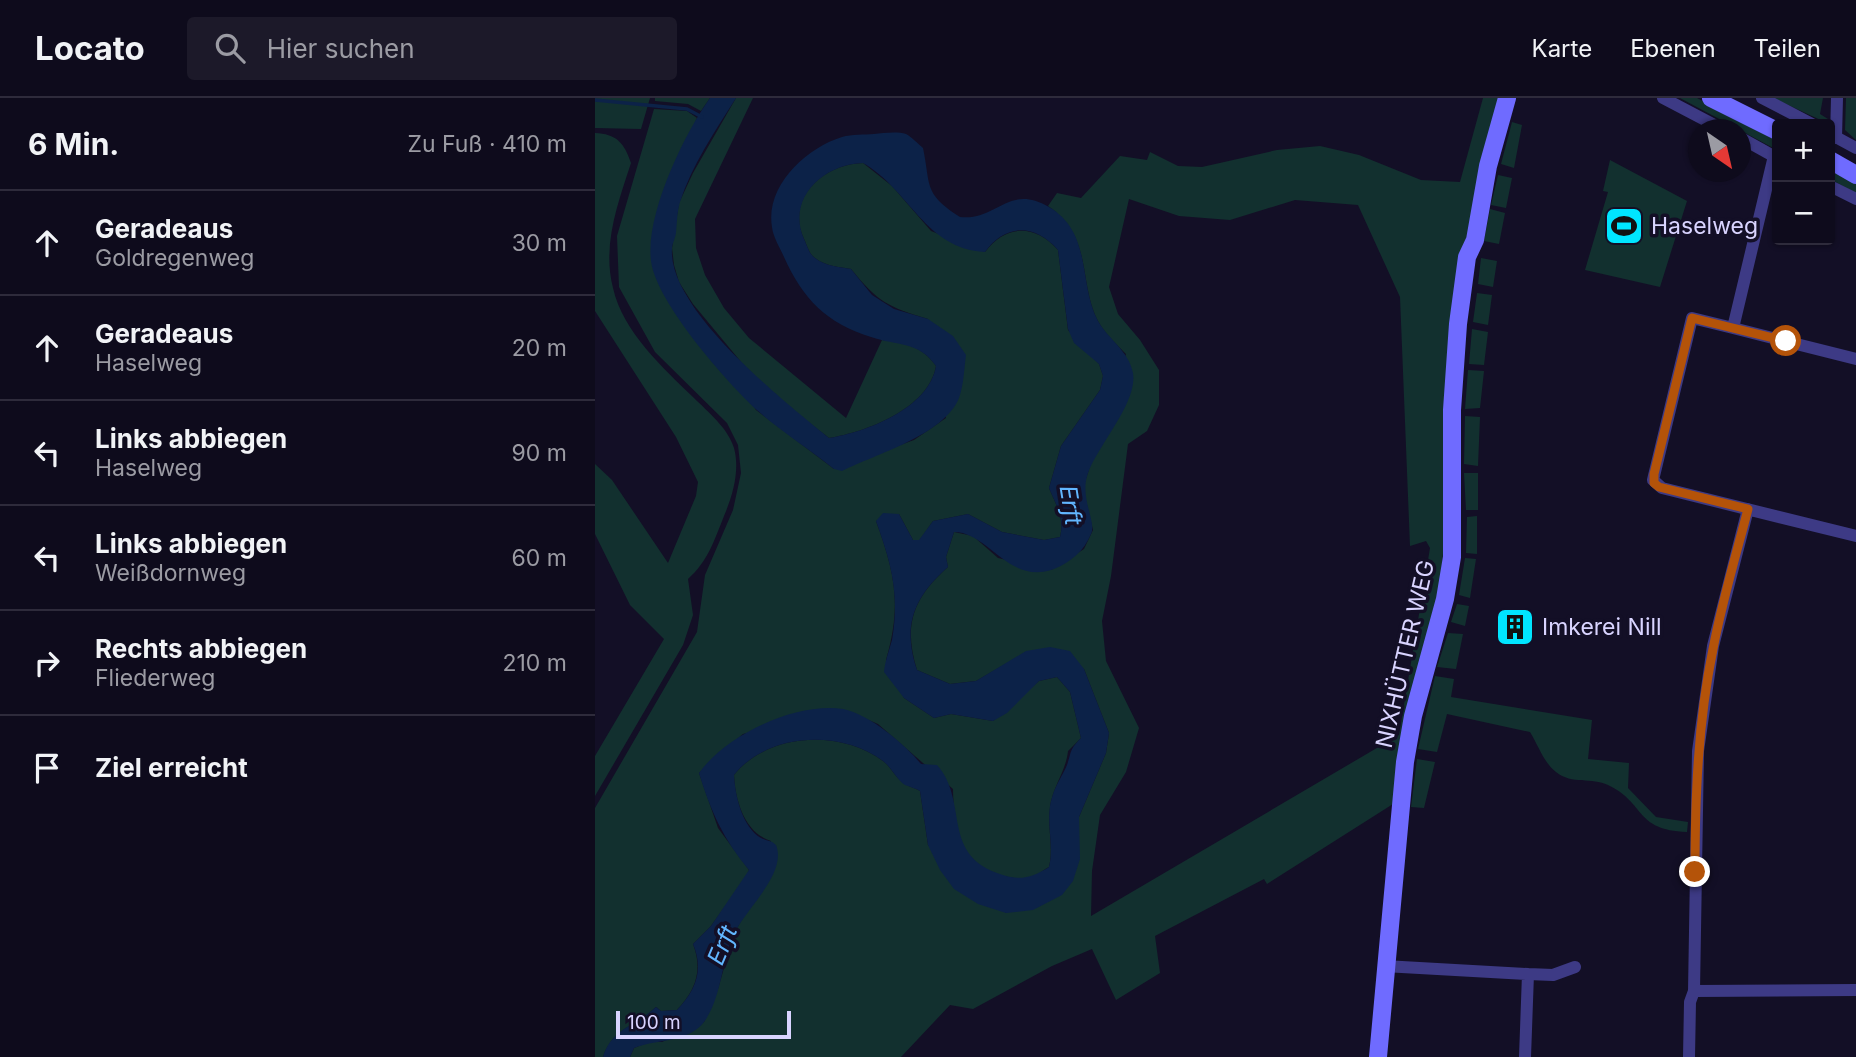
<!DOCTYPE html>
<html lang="de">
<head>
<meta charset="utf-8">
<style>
	body { margin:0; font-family:Inter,sans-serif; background:#1c1929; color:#f1f3f6 }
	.controls { position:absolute; right:21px; top:21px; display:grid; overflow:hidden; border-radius:7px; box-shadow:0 2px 5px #0004 }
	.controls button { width:63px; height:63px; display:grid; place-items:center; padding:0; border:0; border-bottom:2px solid #2e2b3b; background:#0e0b1c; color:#f1f3f6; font:35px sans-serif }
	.compass { position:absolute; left:1093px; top:21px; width:63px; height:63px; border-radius:50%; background:#0e0b1c; box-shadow:0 2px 5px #0004; rotate:146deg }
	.scale { position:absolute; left:21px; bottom:18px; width:175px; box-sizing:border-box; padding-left:7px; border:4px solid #d9d4ff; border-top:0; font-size:19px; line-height:24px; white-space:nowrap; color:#d9d4ff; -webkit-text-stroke:5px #130f26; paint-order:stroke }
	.stop { position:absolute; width:21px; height:21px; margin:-16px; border:5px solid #b45309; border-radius:50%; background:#fff }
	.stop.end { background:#b45309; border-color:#fff; box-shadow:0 2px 7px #0008 }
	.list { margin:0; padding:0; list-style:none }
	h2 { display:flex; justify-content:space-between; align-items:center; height:91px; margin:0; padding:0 28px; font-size:30px }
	h2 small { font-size:23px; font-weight:400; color:#9b9ba3 }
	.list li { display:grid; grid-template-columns:46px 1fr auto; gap:21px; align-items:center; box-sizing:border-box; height:105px; padding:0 28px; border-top:2px solid #2e2b3b }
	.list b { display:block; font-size:26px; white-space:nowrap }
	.list p { margin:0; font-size:23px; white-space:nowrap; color:#9b9ba3 }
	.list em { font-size:23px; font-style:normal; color:#9b9ba3 }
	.icon { flex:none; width:38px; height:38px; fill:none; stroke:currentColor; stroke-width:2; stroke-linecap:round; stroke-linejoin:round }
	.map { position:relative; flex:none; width:1261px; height:959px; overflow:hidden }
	header { display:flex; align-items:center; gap:42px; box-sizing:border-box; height:98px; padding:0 35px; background:#0e0b1c; border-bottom:2px solid #2e2b3b }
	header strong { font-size:33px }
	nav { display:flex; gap:38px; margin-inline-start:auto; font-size:24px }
	.search { width:490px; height:63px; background:#1c1929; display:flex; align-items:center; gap:18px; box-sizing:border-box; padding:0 24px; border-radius:7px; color:#9b9ba3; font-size:26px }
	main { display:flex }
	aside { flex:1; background:#0e0b1c }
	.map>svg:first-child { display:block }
</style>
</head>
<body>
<header>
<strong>Locato</strong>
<div class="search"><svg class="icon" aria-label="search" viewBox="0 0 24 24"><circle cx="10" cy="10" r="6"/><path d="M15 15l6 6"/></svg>Hier suchen</div>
<nav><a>Karte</a><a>Ebenen</a><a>Teilen</a></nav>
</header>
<main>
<aside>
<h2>6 Min.<small>Zu Fuß · 410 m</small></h2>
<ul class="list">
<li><svg class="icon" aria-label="ahead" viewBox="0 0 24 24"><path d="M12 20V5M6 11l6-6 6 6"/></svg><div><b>Geradeaus</b><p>Goldregenweg</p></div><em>30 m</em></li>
<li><svg class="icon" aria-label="ahead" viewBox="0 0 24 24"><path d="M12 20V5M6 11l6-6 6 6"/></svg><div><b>Geradeaus</b><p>Haselweg</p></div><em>20 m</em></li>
<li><svg class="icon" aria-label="left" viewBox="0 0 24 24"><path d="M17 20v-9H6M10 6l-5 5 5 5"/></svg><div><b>Links abbiegen</b><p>Haselweg</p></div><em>90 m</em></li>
<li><svg class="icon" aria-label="left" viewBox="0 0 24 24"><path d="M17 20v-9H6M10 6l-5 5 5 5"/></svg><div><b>Links abbiegen</b><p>Weißdornweg</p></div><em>60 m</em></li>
<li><svg class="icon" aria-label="right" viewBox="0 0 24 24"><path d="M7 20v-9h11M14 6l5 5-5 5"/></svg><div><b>Rechts abbiegen</b><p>Fliederweg</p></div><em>210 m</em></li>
<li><svg class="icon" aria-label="arrive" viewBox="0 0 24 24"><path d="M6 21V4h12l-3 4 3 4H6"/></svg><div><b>Ziel erreicht</b></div></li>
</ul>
</aside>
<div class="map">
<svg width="1261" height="959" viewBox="0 0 1261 959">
	<rect width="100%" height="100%" fill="#130f26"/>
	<path fill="#12302f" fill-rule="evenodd" d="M0,0H55L46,31L0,30Z
		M60,0H115L106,13L93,6L60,3Z
		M141,0H158L100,121L101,150L110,177L129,210L154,240L251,320L287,242C310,244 328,249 341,268C334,310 272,334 234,340L186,303L147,265L98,206L84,184L79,167L77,150L84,105L98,75Z
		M888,0H908L881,99L844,499L798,706L672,786L669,781L560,838L565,875L521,902L497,851L457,868L378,911L355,907L306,959H35L39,950L54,944H67L109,924L123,891L139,835L155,808L176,743C150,735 140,703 139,677C172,635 245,631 288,663C296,669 302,682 310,686C315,689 320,690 325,693L333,747L411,815L484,744V719L511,655L514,635L489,571L431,554L381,583L355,586L322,572C308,527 318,500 353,469L351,459L359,434L378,438L403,460L456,472L489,451L498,432L488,390L531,256C519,244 507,233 500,217C484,177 496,137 453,108L462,95L486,100L525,58L552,62L555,54L583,68L607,69L682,52L725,48L764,57L826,82L865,84ZM534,101L584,118L635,122L700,102L763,107L805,199L815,448L831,443L835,450L804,637L496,818L497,773L505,717L531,674L544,630L511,563L507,523L516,478L533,346L552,333L564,307V272L545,242L523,216L514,189Z
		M1085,0H1102L1182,43V52Z
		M1178,0H1228L1225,16L1233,21L1232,25Z
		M1251,0H1261V42L1250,32Z
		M59,11L92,13L102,20L64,107L57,141L161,312L239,371L319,342L351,320L333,221C293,209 283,204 256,171C244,169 230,168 220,160C214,156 212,147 209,141C190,100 229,66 268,65L297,88L336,133L390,154C411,126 440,126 463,152L473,232L504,266L508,278L505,292L466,348L454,390C461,407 470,420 465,439L449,442L407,434L373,416L338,423L324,443L318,442L304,416L281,423C300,475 307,507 291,562L309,600L339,620L356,616L398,623L444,583L462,579L475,594L486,640L473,653C471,673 458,688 455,709C452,730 459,749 454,769C448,772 441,779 435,780C415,783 383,773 372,755C362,736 358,712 358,691L283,626L250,612L148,636L104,675L123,730L154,772L151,779L116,828L98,846C108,872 101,892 82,912L66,913L61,909C42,927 17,931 8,959H0V710L102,534L110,477L138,412L146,375L143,347L132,325L60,254L24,189L22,138Z
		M917,24L927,27L919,70L906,66Z
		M0,35C21,36 29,44 36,65C23,105 7,147 18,190C28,234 68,270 99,300C113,314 133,330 139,350C145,372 138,397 129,418C119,443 113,463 93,481L98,517L88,547L0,698V658L69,541L35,507L0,436V366L17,382L73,465L101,398L103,384L81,339L0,213Z
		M1015,62L1092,103L1065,189L990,172L1013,94L1008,93Z
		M1242,73L1261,83V95L1235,81V75L1239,78Z
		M903,77L917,80L911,110L896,107Z
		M895,111L910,115L904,146L889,143Z
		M886,160L902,163L898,189L883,186Z
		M882,195L897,197L893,227L878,224Z
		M877,231L893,234L889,267L874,266Z
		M873,272L889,273L885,310L870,311Z
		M870,318L885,319L883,368L869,366Z
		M869,375H883V412H871Z
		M882,418V456L871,455L872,419Z
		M870,460L881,461L875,500L864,497Z
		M862,506L874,508L870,528L856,524Z
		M853,535L868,536L861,571L842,569Z
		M840,578L859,581L856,599L997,622L993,661L1034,665L1033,690L1061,719L1093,724L1092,734C1039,732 1051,705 1013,687C997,679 977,687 961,674C949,665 943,647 935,634L852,616L842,654L823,651Z
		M822,661L840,664L829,710L816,709Z"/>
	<path fill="#0c2248" d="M115,0H141C120,33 97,67 85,104C82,114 82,125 81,135C80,141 77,146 77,151C73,212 190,304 234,340C272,334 334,310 341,268C324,243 302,248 276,239C231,225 208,201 189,159C185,150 178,139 177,129C170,88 211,50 247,39C257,36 269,37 279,36C288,35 302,33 311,36C317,39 323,46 328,50C336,88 328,95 365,119C402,123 413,85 454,109C498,135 483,186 503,223C513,241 534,253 538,275C543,304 503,347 493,375C484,400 502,424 496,436C489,453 476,464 459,471C414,488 394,434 359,434L351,459L353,469C319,499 307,527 322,572L355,586L381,583L431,553L455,549L475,553L489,571L514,635L511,655L484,719L485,761L478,783L467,797L438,812L411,815L383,806L359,791L345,772L333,747L325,693C320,690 315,689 310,687C302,682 296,669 288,663C245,631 172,635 139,677C140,697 147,729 166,740C172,743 176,742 181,747C192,774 154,808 141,832C126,860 128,898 109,924C93,945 61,941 39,950L35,959H8C16,931 42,927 61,909L66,913L82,912C101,892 109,872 98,846L116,828L154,772C129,742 115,712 104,675C131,637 200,604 248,611C274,616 310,646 326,666L342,667C375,704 344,758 408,777C426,783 438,779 454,769C459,749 452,729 455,708C459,688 465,683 472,667C477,653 474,652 486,640L475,594L462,579L444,583L412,615L398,623L356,616L339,620L309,600L289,574C290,563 294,553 297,542C305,496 296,465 281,423L288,415L304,416L318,442H324L338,423L373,416L407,434L449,442L465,439C470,420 461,407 454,390L466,348L505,292L508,278L504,266L479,245L473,231L463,152C440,126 411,125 390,154C330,151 314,91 268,65C229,66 191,100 209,141C212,147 214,156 220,160C230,168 244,169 256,171L277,197L299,211L333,221L358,238L371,257C369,271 369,286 364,300C349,337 281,356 247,373L239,371C214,351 187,334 163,313C132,285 61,204 56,163C50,117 89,36 115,0Z"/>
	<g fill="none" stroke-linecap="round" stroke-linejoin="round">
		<path stroke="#0c2248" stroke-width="3.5" d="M0,2L92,11L107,19"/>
		<path stroke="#3d3a85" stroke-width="12" d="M1068,0L1129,32
			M1167,0L1217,26
			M1237,37L1261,50
			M1146,40L1182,60
			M1241,40L1242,0
			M1179,58L1138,230L1097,220L1058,382L1067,390L1261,438
			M1235,88L1261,101
			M1138,230L1261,261
			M789,868L933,876
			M1099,893L1261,892
			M930,959L933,876L958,877L980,869
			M1094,959L1095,904L1099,893L1103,653L1118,548L1153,411"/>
		<path stroke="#6f6bff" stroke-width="18" d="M1116,0L1182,33
			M1235,62L1261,77
			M783,959L810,664L818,618L850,501L857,459V312L863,226L872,159L880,142L893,68L912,0"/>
	</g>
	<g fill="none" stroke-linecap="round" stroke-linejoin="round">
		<path stroke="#b45309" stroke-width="9" d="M1100,774C1100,699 1103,624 1118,551C1127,504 1141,457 1153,411L1064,389L1059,385V376L1097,220L1191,243"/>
	</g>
	<defs>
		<symbol id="stadium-square" viewBox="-11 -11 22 22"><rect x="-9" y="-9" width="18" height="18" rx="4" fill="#00e5ff" stroke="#130f26"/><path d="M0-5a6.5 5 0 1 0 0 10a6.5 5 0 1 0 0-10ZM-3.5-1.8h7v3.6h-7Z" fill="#111"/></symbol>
		<symbol id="building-square" viewBox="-11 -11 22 22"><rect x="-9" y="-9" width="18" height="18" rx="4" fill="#00e5ff" stroke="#130f26"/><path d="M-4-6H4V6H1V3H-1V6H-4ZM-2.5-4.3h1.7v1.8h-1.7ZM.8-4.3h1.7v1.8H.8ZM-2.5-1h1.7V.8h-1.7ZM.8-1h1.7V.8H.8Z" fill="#111"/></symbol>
	</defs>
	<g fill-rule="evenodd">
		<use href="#stadium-square" x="1007" y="106" width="44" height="44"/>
		<use href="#building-square" x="898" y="507" width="44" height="44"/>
	</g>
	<g text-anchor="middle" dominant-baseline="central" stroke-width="7" stroke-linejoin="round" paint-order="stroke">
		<g font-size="23" fill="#d9d4ff" stroke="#130f26" text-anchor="start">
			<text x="1056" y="128">Haselweg</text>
			<text x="947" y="529">Imkerei Nill</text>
		</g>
		<g font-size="23" fill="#d9d4ff" stroke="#130f26">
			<text transform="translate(810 556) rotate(-77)">NIXHÜTTER WEG</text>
		</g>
		<g font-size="24" font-style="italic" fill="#62b6ff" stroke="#130f26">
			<text transform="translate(476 407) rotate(81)">Erft</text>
			<text transform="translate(127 847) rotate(-67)">Erft</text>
		</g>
	</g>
</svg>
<div class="controls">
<button>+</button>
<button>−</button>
</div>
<svg class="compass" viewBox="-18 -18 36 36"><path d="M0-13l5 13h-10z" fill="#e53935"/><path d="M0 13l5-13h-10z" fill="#9b9ba3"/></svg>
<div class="scale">100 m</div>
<div class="stop" style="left:1191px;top:243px"></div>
<div class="stop end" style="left:1100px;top:774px"></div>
</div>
</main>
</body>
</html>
